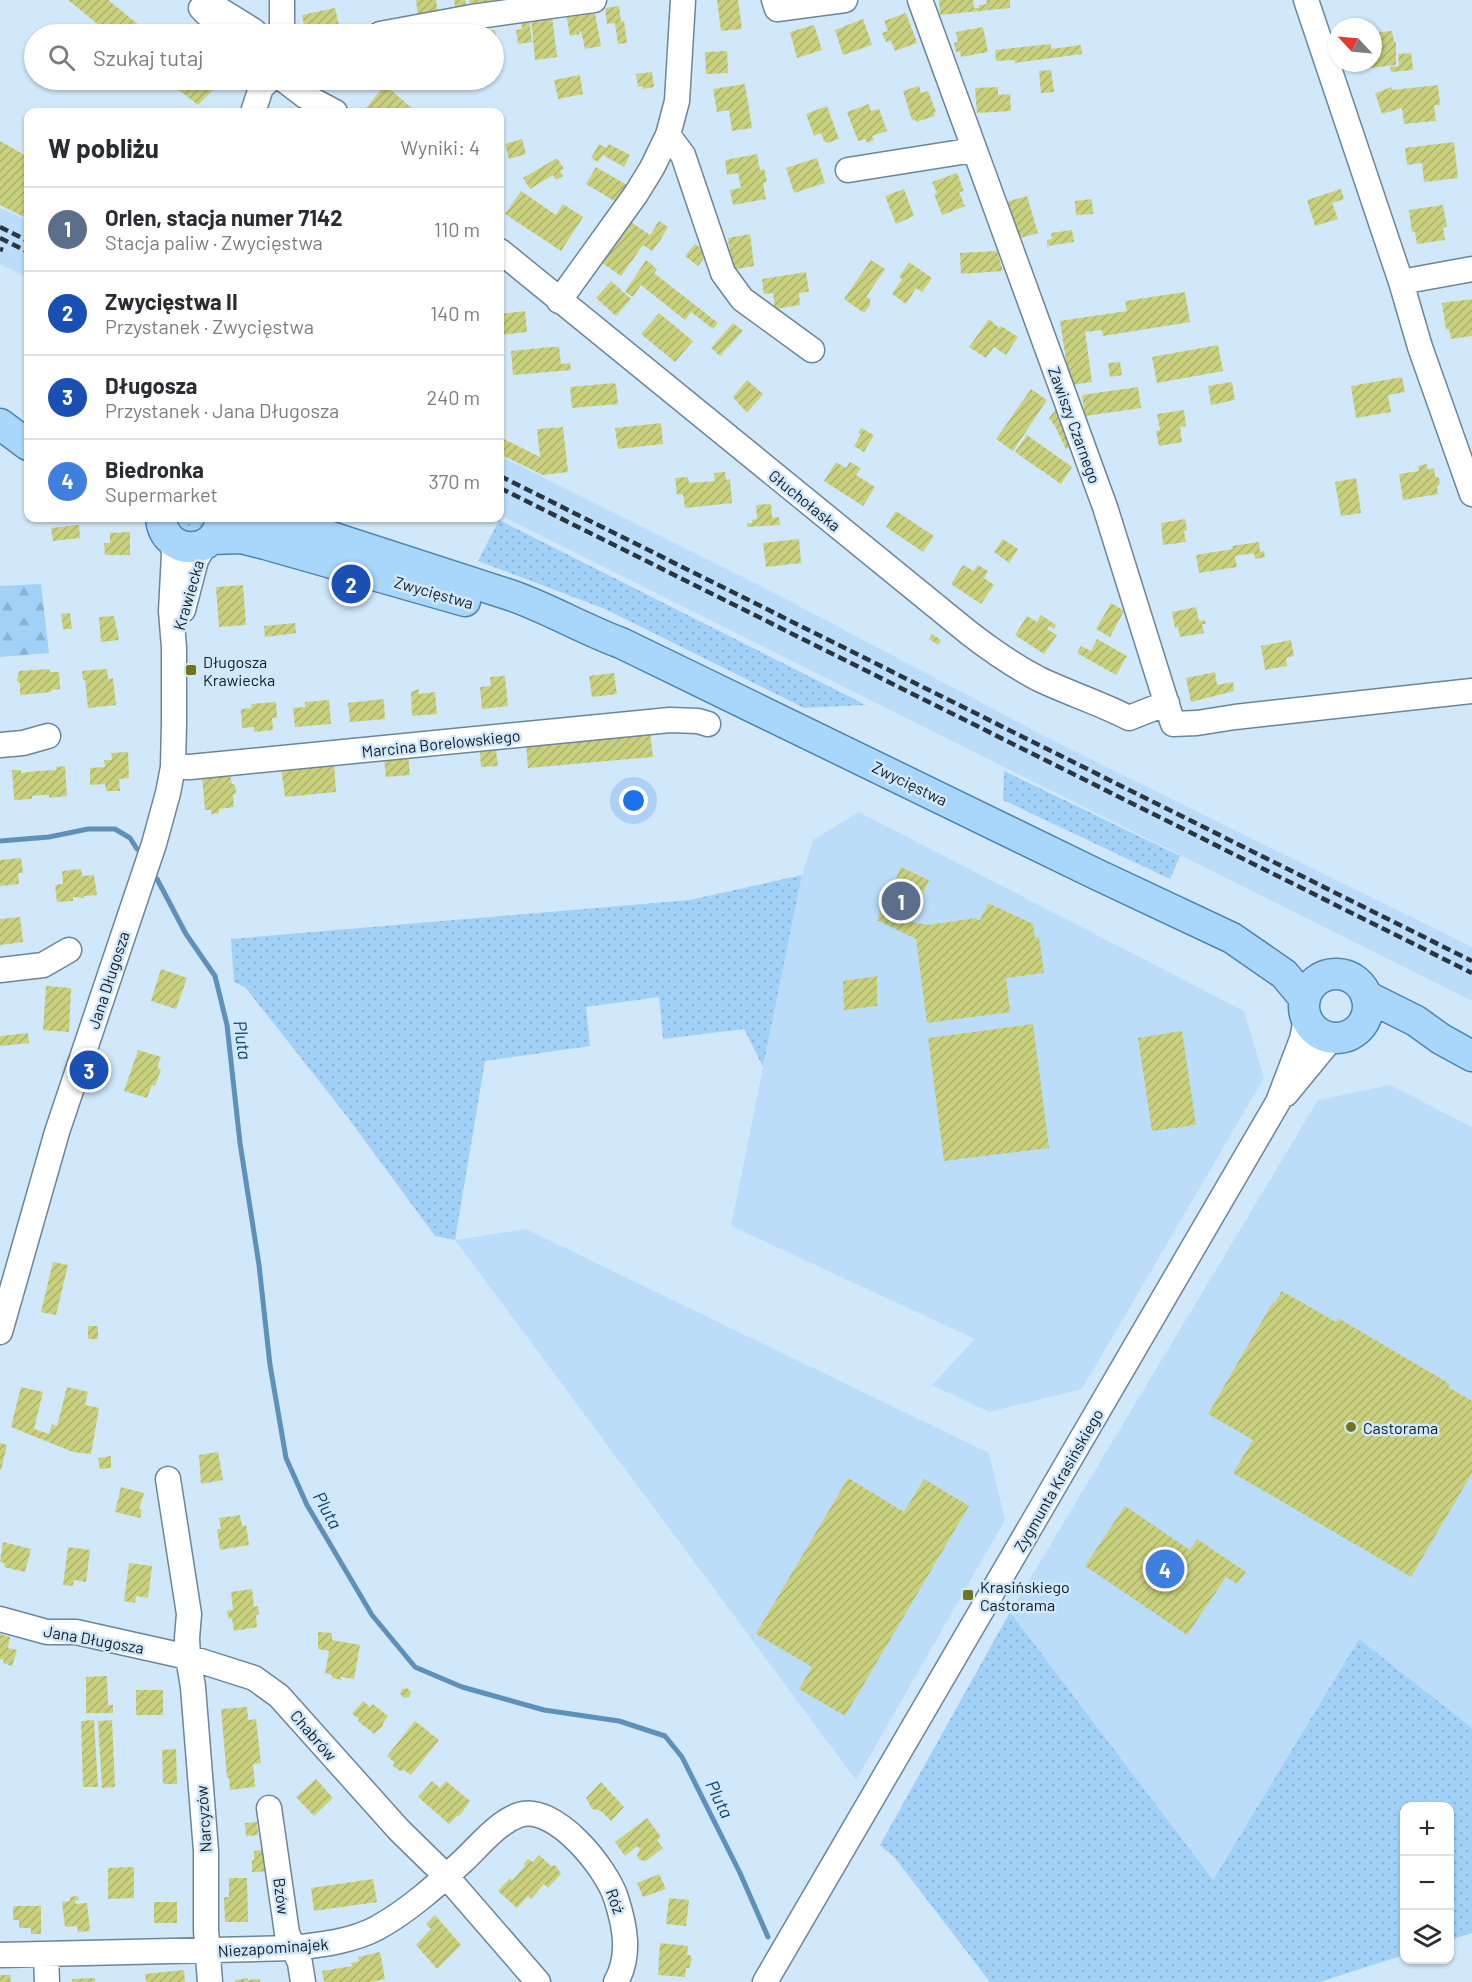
<!DOCTYPE html>
<html lang="pl">
<head>
<meta charset="utf-8">
<style>
	body { margin:0; font-family:Barlow,sans-serif; background:#f2f2f3; color:#2b2b33 }
	.controls { position:absolute; right:18px; bottom:18px; display:grid; overflow:hidden; border-radius:12px; box-shadow:0 2px 4px #0004 }
	.controls button { width:54px; height:54px; display:grid; place-items:center; padding:0; border:0; border-bottom:2px solid #e1e1e2; background:#fff; color:#2b2b33; font:30px sans-serif }
	.compass { position:absolute; left:1328px; top:18px; width:54px; height:54px; border-radius:50%; background:#fff; box-shadow:0 2px 4px #0004; rotate:296deg }
	.you { position:absolute; left:634px; top:801px; width:21px; height:21px; margin:-15px; border:4px solid #fff; border-radius:50%; background:#1a73e8; box-shadow:0 0 0 9px #1a73e833 }
	.badge { display:grid; place-items:center; width:39px; height:39px; border-radius:50%; background:#7c3aed; color:#fff; font-size:20px; font-weight:700 }
	.pin { position:absolute; translate:-50% -50%; border:3px solid #fff; box-shadow:0 2px 6px #0006 }
	.list { margin:0; padding:0; list-style:none }
	h2 { display:flex; justify-content:space-between; align-items:center; height:78px; margin:0; padding:0 24px; font-size:26px }
	h2 small { font-size:20px; font-weight:400; color:#7c7c81 }
	.list li { display:grid; grid-template-columns:39px 1fr auto; gap:18px; align-items:center; box-sizing:border-box; height:84px; padding:0 24px; border-top:2px solid #e1e1e2 }
	.list b { display:block; font-size:22px; white-space:nowrap }
	.list p { margin:0; font-size:20px; white-space:nowrap; color:#7c7c81 }
	.list em { font-size:20px; font-style:normal; color:#7c7c81 }
	.icon { flex:none; width:33px; height:33px; fill:none; stroke:currentColor; stroke-width:2; stroke-linecap:round; stroke-linejoin:round }
	.map { position:relative; flex:none; width:1472px; height:1982px; overflow:hidden }
	.search { position:absolute; background:#fff; box-shadow:0 2px 4px #0004; left:24px; top:24px; width:480px; height:66px; display:flex; align-items:center; gap:15px; box-sizing:border-box; padding:0 21px; border-radius:33px; color:#7c7c81; font-size:22px }
	.panel { position:absolute; background:#fff; box-shadow:0 2px 4px #0004; left:24px; top:108px; width:480px; height:414px; border-radius:12px }
	.map>svg:first-child { display:block }
</style>
</head>
<body>
<div class="map">
<svg width="1472" height="1982" viewBox="0 0 1472 1982">
	<defs>
		<pattern id="grass-dots" width="8" height="8" patternUnits="userSpaceOnUse" patternTransform="scale(1.5)"><rect width="8" height="8" fill="#a2d1f7"/><path d="M2 2h.1M6 6h.1" fill="none" stroke="#8ab3d3" stroke-width="1.8" stroke-linecap="round"/></pattern>
		<pattern id="forest-firs" width="22" height="20" patternUnits="userSpaceOnUse" patternTransform="scale(1.5)"><rect width="22" height="20" fill="#a2d1f7"/><path d="M5 1l3.5 6h-7zM16 11l3.5 6h-7z" fill="#8ab3d3"/></pattern>
		<pattern id="building-hatch" width="6" height="6" patternUnits="userSpaceOnUse" patternTransform="scale(1.5)"><rect width="6" height="6" fill="#cad17e"/><path d="M-1 1l2-2M0 6l6-6M5 7l2-2" fill="none" stroke="#acb36d"/></pattern>
	</defs>
	<rect width="100%" height="100%" fill="#d1e8fa"/>
	<path fill="#bbddfa" d="M0,208L28,221V278L0,264Z
		M500,456L761,586L1054,741L1472,947V1001L500,515Z
		M859,812L1244,1011L1264,1078L1082,1389L989,1412L932,1385L975,1339L731,1226L802,875L813,840Z
		M1390,1085L1472,1127V1728L1359,1639L1213,1880L1010,1612L1318,1100Z
		M526,1229L989,1453L1005,1520L856,1780L455,1240Z"/>
	<path fill="url(#grass-dots)" d="M172,518H209L207,528L185,536Z
		M499,520L866,705L804,708L605,609L478,561Z
		M1004,771L1180,856L1170,879L1003,800Z
		M802,875L763,1067L744,1029L663,1039L659,997L586,1007L590,1046L485,1061L455,1240L435,1236L349,1119L245,987L234,982L231,939L690,900Z
		M1010,1612L1213,1880L1359,1639L1472,1728V1933L1450,1940V1806H1404V1955L1320,1982H990L895,1858L880,1845Z"/>
	<path fill="url(#forest-firs)" d="M41,584L49,653L0,657V586Z"/>
	<g fill="none" stroke-linecap="round" stroke-linejoin="round">
		<path stroke="#5d91bb" stroke-width="5" d="M0,841L49,837L88,829H115L130,838L137,849
			M157,879L186,934L215,976L227,1025L240,1143L259,1265L270,1365L286,1458L307,1505L372,1615L415,1667L462,1687L544,1710L619,1721L665,1736L682,1757L740,1873L768,1937"/>
	</g>
	<path fill="url(#building-hatch)" d="M68,0H108L150,34H110Z
		M416,0H436L438,14L418,16Z
		M454,0H465L467,8L456,10Z
		M469,0H494V4L470,7Z
		M717,0H738L742,29L721,31Z
		M939,0H973L974,8H979V5L987,4L986,0H1010V8L940,15Z
		M619,6L621,22L624,21L627,43L618,44L615,23L607,24L605,8Z
		M335,8L340,30L306,34L302,15Z
		M594,8L601,46L585,49L581,31L579,32L580,34L570,36L566,13Z
		M906,13L917,43L895,51L891,41L886,42L882,33L888,31L884,21Z
		M552,16L557,57L535,60L531,18Z
		M529,18L532,42L518,44L516,30L522,29L521,19Z
		M863,19L872,45L843,55L835,30Z
		M814,25L822,50L797,58L790,32Z
		M983,27L988,52L961,57L960,51L956,52L954,43L958,42L956,32Z
		M495,30L502,68L494,69V34L475,33Z
		M1392,31L1394,42H1396V65L1370,68V63H1373V33Z
		M1051,44V49L1081,45L1082,54L1015,63L1014,60L996,61L995,50Z
		M727,51L728,73L706,74L705,52Z
		M1411,53L1413,70L1391,72L1390,67L1399,66L1398,54Z
		M1051,70L1054,92L1041,93L1039,71Z
		M652,72L654,87L643,89V86L638,87L636,74Z
		M580,75L583,94L558,99L554,80Z
		M166,80H207L212,84L214,83L216,87L198,105Z
		M429,80H450L451,86L431,89Z
		M745,84L752,128L732,131L729,110L717,112L713,89Z
		M385,85L414,110L412,112H371L366,108Z
		M1438,85L1440,105H1434L1436,121L1404,124L1402,108L1382,114L1375,93L1392,87V90Z
		M919,86L921,93L928,91L936,112L934,113L935,116L916,122L915,119L912,120L903,91Z
		M998,87V95L1010,94L1011,111L977,113L975,88Z
		M869,104L871,111L879,109L887,131L872,136L874,140L867,143L866,139L858,141L847,112Z
		M827,106L839,139L827,143L824,141L821,133L814,136L806,114Z
		M522,139L526,154L509,159L505,144Z
		M0,141L28,157V219L0,205Z
		M1454,142L1458,178L1424,182L1422,163L1407,165L1405,148Z
		M599,144L606,148L609,144L630,155L624,167L603,155L598,162L591,158Z
		M757,154L760,170L764,169L767,182L763,183L766,199L733,205L730,190L741,188L738,173L727,175L725,160Z
		M557,158L564,169L560,171L563,176L556,180L553,175L530,189L523,178Z
		M817,158L825,183L794,193L786,168Z
		M596,167L627,185L616,202L586,184Z
		M957,173L964,191L959,192L965,206L942,215L934,194L937,193L932,182Z
		M904,189L914,216L896,224L885,196Z
		M1341,189L1344,199L1332,203L1338,219L1315,226L1307,200Z
		M521,191L556,215L563,204L583,217L561,251L505,214Z
		M1027,196L1038,233L1016,239L1005,202Z
		M1092,199L1093,214L1076,215L1075,201Z
		M1443,205L1447,227L1443,228L1445,240L1417,244L1415,232H1412L1409,210Z
		M659,221L668,227L661,239L652,251L643,245L621,276L602,263L631,222L650,235Z
		M1072,230L1074,242L1047,246V240L1052,239L1051,233Z
		M750,234L754,266L732,270L728,238Z
		M695,244L708,253L698,266L685,256Z
		M997,251L1003,271L961,274L960,253Z
		M646,260L657,269L654,273L718,323L713,329L691,312L685,320L641,285L633,297L625,292Z
		M871,260L885,269L866,297L870,299V305L864,313L844,299Z
		M909,262L932,278L922,292L916,288L906,304L892,294L902,279L899,277Z
		M806,272L809,292L799,293L800,305L775,309L773,293L764,294L762,279Z
		M611,281L631,299L616,316L596,298Z
		M1185,292L1190,322L1103,336L1102,330L1085,332L1092,382L1070,385L1060,321L1127,311L1125,301Z
		M1472,299V336L1451,339L1449,329L1446,330L1442,303Z
		M525,311L527,332L500,335V314Z
		M659,313L693,341L675,362L641,334Z
		M989,319L999,328L1001,326L1018,337L1006,355L994,347L986,358L969,347Z
		M733,323L743,331L720,356L711,348Z
		M1218,345L1223,371L1157,383L1152,357Z
		M551,347H559L561,364L570,363L571,370L513,375L511,351Z
		M1120,362L1122,375L1110,377L1108,363Z
		M1402,377L1405,392L1388,395L1391,412L1356,418L1351,386Z
		M747,380L763,394L747,413L733,397Z
		M1232,382L1235,400L1211,405L1208,386Z
		M614,383L616,385L618,404L572,408L570,387Z
		M1138,387L1141,408L1085,416L1082,395Z
		M1031,389L1047,400L1013,451L996,439Z
		M1058,407L1073,446L1066,449L1056,428L1049,418Z
		M1184,410L1186,426L1180,427L1182,442L1159,446L1156,431L1160,430L1157,414Z
		M661,423L663,444L618,449L615,428Z
		M563,427L568,472L543,475L500,454V437L540,457L537,429Z
		M861,428L874,435L864,452L854,446L861,434L858,433Z
		M1027,435L1072,467L1061,484L1015,452Z
		M836,462L846,468L850,462L855,465L861,468L856,475L875,487L863,506L824,481Z
		M1427,464L1428,470L1434,468L1435,476L1439,478L1440,483L1437,487L1438,494L1403,500L1399,474L1419,471L1418,466Z
		M725,472L726,480L730,479L732,503L685,508L683,494L677,495L675,478L688,477L689,483L715,481L714,473Z
		M1356,478L1361,513L1341,516L1335,482Z
		M771,504L772,518L779,517L780,525L747,527V523H752V520L757,519L756,505Z
		M896,511L934,536L923,552L886,527Z
		M1185,519L1187,530L1184,531L1186,542L1163,545L1161,523Z
		M79,525L80,538L53,541L51,528Z
		M130,532V555H105L104,543H110V533Z
		M799,539L801,563L766,567L763,543Z
		M1003,539L1018,549L1009,563L994,552Z
		M1259,542L1260,552L1264,551L1265,557L1255,559L1254,553L1235,556L1237,567L1199,573L1196,555L1233,549L1232,546Z
		M963,565L974,571L978,565L988,571L984,578L994,585L981,604L951,584Z
		M243,585L246,625L219,627L216,587Z
		M1111,603L1124,611L1110,637L1096,629Z
		M1196,607L1199,621L1205,620L1206,624H1202L1204,633L1180,637L1178,627L1175,628L1172,612Z
		M70,613L72,629H63L61,614Z
		M1041,615L1056,625L1054,629L1049,626L1047,629L1057,635L1044,654L1015,635L1027,616L1037,622Z
		M114,616L119,640L101,642L99,617Z
		M295,623L296,633L265,637L264,626Z
		M932,634L941,640L938,645L929,639Z
		M1097,639L1127,656L1116,675L1077,653L1081,646L1091,651Z
		M1291,640L1294,656L1286,658L1287,666L1265,670L1261,646Z
		M49,669L50,672H59L60,689L51,690V692L20,695V683L17,681L19,671Z
		M107,669L108,679L113,678L116,705L88,708L85,680H83L82,671Z
		M1215,672L1217,685L1233,682L1234,691L1191,702L1186,678Z
		M614,673L617,694L592,697L589,676Z
		M505,676L508,706L482,709L480,687L491,686L490,677Z
		M419,689V694L435,692L437,714L412,716L411,692Z
		M384,699L385,719L350,722L348,703Z
		M329,700L331,724L295,727L293,708L305,707V702Z
		M276,702L277,718H272L273,730L254,732V727L242,728L241,709L252,708L251,704Z
		M650,731L653,757L528,768L526,743Z
		M496,750L498,766L481,767L480,752Z
		M128,752L129,778L119,779L120,791H106L105,784L90,785V768L105,767L104,760H112L111,753Z
		M408,755L410,775L386,777L384,758Z
		M334,762L336,792L285,797L281,767Z
		M65,766L67,796L49,798V795H41L32,796V799L14,800L12,770H21V773L38,771L56,770V767Z
		M230,773L232,784L235,785L236,793L233,795L234,807L219,809V813L211,814V810H205L202,776Z
		M21,858L23,873H18L19,884L0,886V860Z
		M901,867L929,880L912,917L904,913L901,920L904,921L928,925L976,918L977,920H980L988,903L1033,924L1035,938L1039,937L1044,973L1006,978L1010,1012L927,1023L916,939L877,920L881,910L885,912L888,905L884,904Z
		M81,869L82,876L94,875L97,895L84,896V898L73,897V901L57,902L55,885L63,884L62,871Z
		M20,917L23,942L0,945V919Z
		M161,969L187,978L176,1009L151,1001Z
		M877,976V1006L844,1010L843,981Z
		M46,986L71,988L69,1032L43,1030Z
		M1033,1024L1049,1148L944,1161L928,1038Z
		M1182,1031L1196,1125L1152,1131L1138,1038Z
		M28,1033L29,1043L0,1046V1036Z
		M138,1050L161,1057L157,1068L161,1069L155,1086L152,1085L147,1098L124,1091Z
		M53,1262L68,1265L56,1315L41,1312Z
		M1282,1291L1336,1322L1338,1318L1450,1384L1448,1387L1472,1401V1473L1411,1577L1233,1473L1253,1440L1208,1414L1273,1302L1275,1303Z
		M88,1326H98V1339H88Z
		M21,1387L43,1392L34,1429L49,1434L52,1424L57,1426L67,1387L88,1392L85,1405L99,1408L91,1454L73,1452L11,1427Z
		M0,1443L7,1445L1,1470H0Z
		M218,1452L223,1480L201,1484L199,1455Z
		M111,1456V1468L100,1469L98,1458Z
		M848,1478L904,1512L924,1479L969,1506L845,1716L799,1689L812,1667L756,1634Z
		M121,1487L144,1493L139,1509L142,1510L140,1518L115,1512Z
		M1125,1506L1190,1550L1197,1539L1246,1572L1237,1584L1226,1577L1187,1635L1085,1566Z
		M240,1515L242,1526L246,1525L249,1545L220,1550L217,1529H221L219,1518Z
		M3,1542L31,1549L25,1572L4,1567L5,1563L0,1562Z
		M68,1547L90,1550L86,1582L74,1580L73,1586L63,1585Z
		M129,1563L152,1566L148,1598L136,1596L135,1603L124,1601Z
		M252,1589L254,1607L258,1606L259,1614L256,1615L257,1627L234,1631L232,1618L229,1619L227,1611L233,1610L231,1592Z
		M318,1632L332,1633V1640L360,1645L354,1679L341,1677V1680L332,1678V1675L325,1673L329,1651L318,1649Z
		M0,1634L10,1637L8,1648L17,1650L12,1666L3,1663L4,1660L0,1659Z
		M107,1676L108,1705H113V1713H86V1677Z
		M407,1688L411,1692L409,1697L404,1698L400,1694L402,1689Z
		M136,1690H163V1715H136Z
		M363,1701L370,1707L373,1704L388,1716L383,1723V1726L374,1734L358,1721L359,1719L352,1714Z
		M247,1707L248,1720L256,1719L261,1763L253,1764L255,1787L230,1790L229,1778H227L221,1709Z
		M94,1720L98,1787H83L81,1721Z
		M112,1720L115,1787L102,1788L98,1721Z
		M415,1721L439,1740L411,1775L404,1770L400,1771L393,1766L394,1762L387,1756Z
		M176,1749L177,1784H163L162,1750Z
		M316,1779L333,1798L314,1816L296,1797Z
		M432,1781L440,1788L446,1781L470,1801L460,1815L457,1816L449,1824L418,1797Z
		M601,1782L624,1807L611,1821L601,1811L592,1809L586,1798Z
		M647,1818L661,1837L657,1840L663,1848L646,1861L640,1860L637,1856L640,1849L637,1846L625,1856L615,1842Z
		M257,1822L258,1835L246,1836L245,1823Z
		M269,1849L272,1871L252,1872V1860H254V1851Z
		M539,1855L551,1866L555,1865L561,1874L548,1888L544,1884L531,1899L528,1896L517,1908L498,1891L510,1878L512,1881L525,1866L524,1863L528,1859L533,1862Z
		M134,1867V1898L108,1899V1868Z
		M659,1874L666,1889L643,1897L637,1883Z
		M229,1878H247L248,1922H225L224,1897H229Z
		M373,1879L377,1902L314,1911L311,1888Z
		M78,1896L79,1900L75,1901L76,1904L87,1903L90,1931L78,1932L77,1926L65,1927L62,1902L70,1901V1897Z
		M669,1898L689,1900L686,1926L666,1924Z
		M154,1902H177V1923H154Z
		M13,1906H41V1934H31V1928H19V1920H13Z
		M435,1915L461,1945L437,1969L416,1945L431,1929L426,1924Z
		M660,1943L688,1946L687,1955H690L692,1959L689,1968H686L685,1977L658,1975Z
		M380,1952L385,1979L370,1982H324L322,1971L352,1966L351,1963L359,1961L358,1957Z
		M184,1970L185,1982H146L145,1974Z
		M0,1975H10L11,1982H0Z
		M95,1978V1982H72V1979Z
		M248,1978V1980L260,1979V1982H235V1980Z"/>
	<g fill="none" stroke-linecap="round" stroke-linejoin="round">
		<defs>
			<path id="minor" d="M204,0L254,31
				M774,0L777,9L845,0
				M920,0L1105,507L1173,724L1197,723L1235,717L1472,691
				M1306,0L1401,282L1420,347L1472,494
				M201,8L227,34
				M282,34V0
				M380,34L472,17L594,0
				M284,80L305,96L335,112
				M253,112L261,88L269,80
				M668,135L683,155L723,273L742,299L812,350
				M848,170L974,150
				M500,251L969,633C991,650 1014,666 1039,679C1068,693 1100,703 1129,718L1167,703
				M1401,282L1472,269
				M559,301L636,194L652,168L668,135L677,101L683,0
				M183,610L196,560L206,543
				M0,745L23,743L48,736
				M173,767H190L670,720L698,721L708,724
				M0,970L43,965L69,950
				M1286,1094L1332,1038
				M0,1332L57,1132L154,844L168,793L173,767L174,723V648L171,611L174,554L172,541
				M168,1479L189,1614L187,1638L188,1657L254,1678L279,1696L399,1830L446,1876L538,1982
				M0,1619L47,1632H76L188,1657L193,1687L206,1851V1930L210,1982
				M269,1808L287,1933L300,1963L303,1982
				M0,1955L293,1948C321,1945 353,1941 377,1928C408,1911 437,1885 463,1861C480,1845 497,1823 519,1815C555,1803 607,1869 616,1898C625,1926 631,1955 616,1982
				M46,1955L47,1982
				M765,1982L1278,1102L1302,1039L1306,1019"/>
			<path id="major" d="M0,424L28,445
				M161,518C164,557 218,557 221,518
				M244,518L331,537L510,595C548,608 583,629 621,643L1098,875L1232,938L1284,974L1305,999
				M212,539L241,538L265,544L465,601
				M1304 1006a32 32 0 1 1 64 0a32 32 0 1 1-64 0Z
				M1366,996L1416,1021L1441,1039L1472,1056"/>
		</defs>
		<use href="#minor" stroke="#6b859a" stroke-width="27"/>
		<use href="#major" stroke="#4f84af" stroke-width="33"/>
		<use href="#minor" stroke="#fff" stroke-width="24"/>
		<use href="#major" stroke="#a9d7fc" stroke-width="30"/>
		<path stroke="#2a363f" stroke-width="4.5" stroke-dasharray="9 4.5" stroke-linecap="butt" d="M0,227L28,241
			M0,238L28,252
			M0,249L3,250
			M500,476L1472,961
			M500,488L1472,973"/>
	</g>
	<g fill="#70741c" stroke="#d1e8fa" stroke-width="2">
		<rect x="185" y="664" width="12" height="12" rx="3"/>
		<circle cx="1351" cy="1427" r="6"/>
		<rect x="962" y="1589" width="12" height="12" rx="3"/>
	</g>
	<g text-anchor="middle" dominant-baseline="central" stroke-width="5" stroke-linejoin="round" paint-order="stroke">
		<g font-size="16" fill="#111b23" stroke="#d1e8fa">
			<text transform="translate(1075 425) rotate(70)">Zawiszy Czarnego</text>
			<text transform="translate(805 500) rotate(39)">Głuchołaska</text>
			<text transform="translate(434 592) rotate(16)">Zwycięstwa</text>
			<text transform="translate(188 595) rotate(-74)">Krawiecka</text>
			<text transform="translate(441 743) rotate(-6)">Marcina Borelowskiego</text>
			<text transform="translate(910 783) rotate(26)">Zwycięstwa</text>
			<text transform="translate(108 980) rotate(-72)">Jana Długosza</text>
			<text transform="translate(1058 1480) rotate(-60)">Zygmunta Krasińskiego</text>
			<text transform="translate(94 1639) rotate(10)">Jana Długosza</text>
			<text transform="translate(314 1735) rotate(49)">Chabrów</text>
			<text transform="translate(203 1819) rotate(-94)">Narcyzów</text>
			<text transform="translate(282 1896) rotate(83)">Bzów</text>
			<text transform="translate(616 1901) rotate(70)">Róż</text>
			<text transform="translate(273 1947) rotate(-4)">Niezapominajek</text>
		</g>
		<g font-size="16" fill="#111b23" stroke="#d1e8fa" text-anchor="start">
			<text x="203" y="661">Długosza<tspan x="203" dy="18">Krawiecka</tspan></text>
			<text x="1363" y="1427">Castorama</text>
			<text x="980" y="1586">Krasińskiego<tspan x="980" dy="18">Castorama</tspan></text>
		</g>
		<g font-size="18" font-style="italic" fill="#084165" stroke="#d1e8fa">
			<text transform="translate(243 1040) rotate(82)">Pluta</text>
			<text transform="translate(328 1510) rotate(61)">Pluta</text>
			<text transform="translate(720 1799) rotate(64)">Pluta</text>
		</g>
	</g>
</svg>
<div class="controls">
<button>+</button>
<button>−</button>
<button><svg class="icon" aria-label="layers" viewBox="0 0 24 24"><path d="M12 4l9 5-9 5-9-5zM3 14l9 5 9-5"/></svg></button>
</div>
<svg class="compass" viewBox="-18 -18 36 36"><path d="M0-13l5 13h-10z" fill="#e53935"/><path d="M0 13l5-13h-10z" fill="#7c7c81"/></svg>
<div class="you"></div>
<div class="pin badge" style="left:901px;top:901px;background:#5c6f8a">1</div>
<div class="pin badge" style="left:351px;top:584px;background:#1a4fb4">2</div>
<div class="pin badge" style="left:89px;top:1070px;background:#1a4fb4">3</div>
<div class="pin badge" style="left:1165px;top:1569px;background:#3f7fe0">4</div>
<div class="search"><svg class="icon" aria-label="search" viewBox="0 0 24 24"><circle cx="10" cy="10" r="6"/><path d="M15 15l6 6"/></svg>Szukaj tutaj</div>
<section class="panel">
<h2>W pobliżu<small>Wyniki: 4</small></h2>
<ul class="list">
<li><span class="badge" style="background:#5c6f8a">1</span><div><b>Orlen, stacja numer 7142</b><p>Stacja paliw · Zwycięstwa</p></div><em>110 m</em></li>
<li><span class="badge" style="background:#1a4fb4">2</span><div><b>Zwycięstwa II</b><p>Przystanek · Zwycięstwa</p></div><em>140 m</em></li>
<li><span class="badge" style="background:#1a4fb4">3</span><div><b>Długosza</b><p>Przystanek · Jana Długosza</p></div><em>240 m</em></li>
<li><span class="badge" style="background:#3f7fe0">4</span><div><b>Biedronka</b><p>Supermarket</p></div><em>370 m</em></li>
</ul>
</section>
</div>
</body>
</html>
